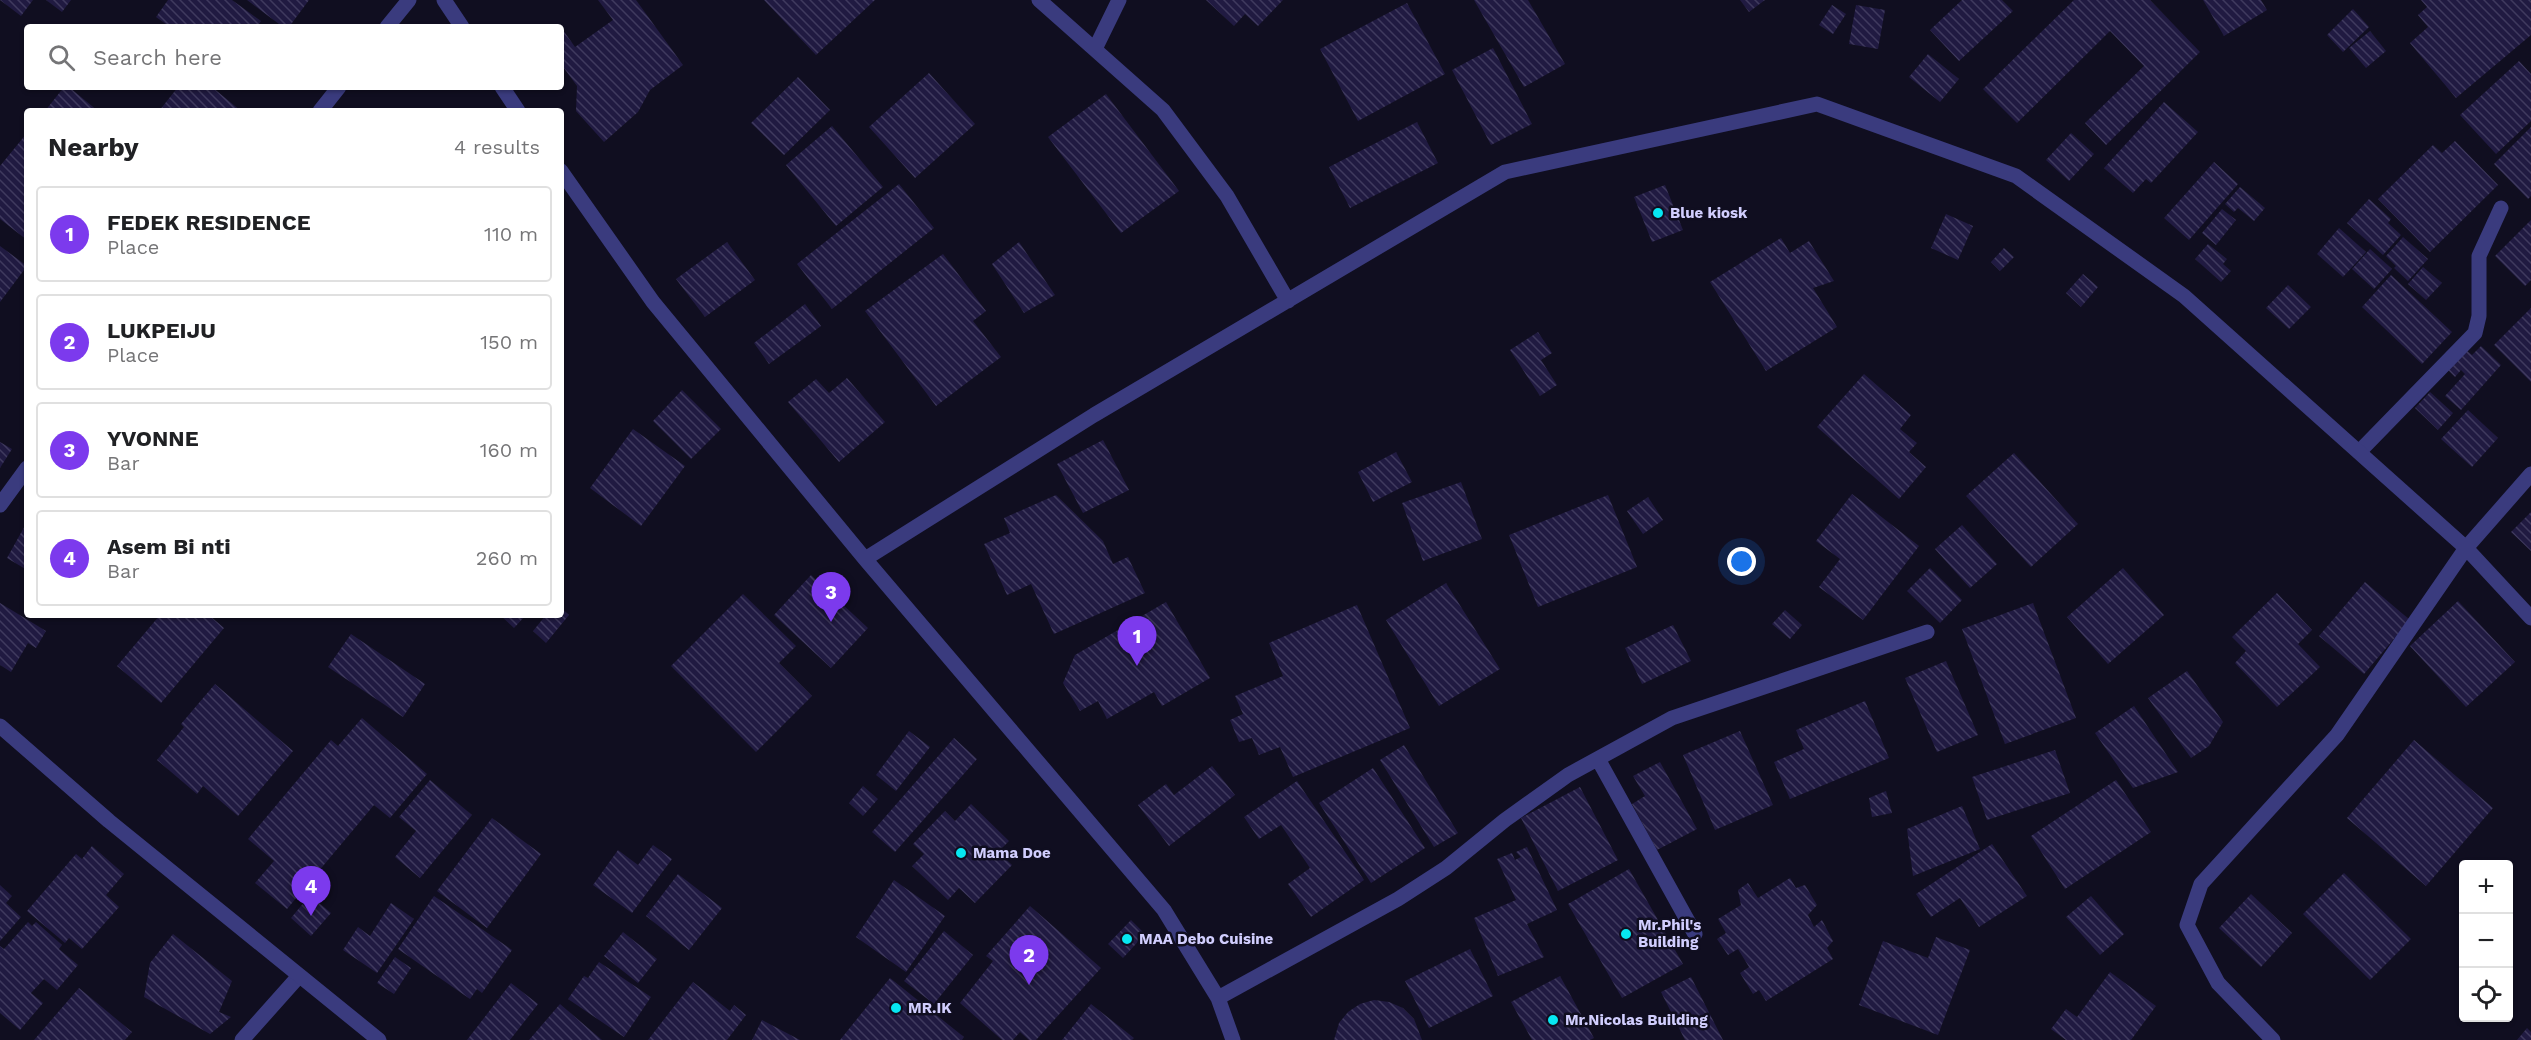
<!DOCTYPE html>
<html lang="en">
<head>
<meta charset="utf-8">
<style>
	body { margin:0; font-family:"Work Sans",sans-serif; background:#f6f6f6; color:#202124 }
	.controls { position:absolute; right:18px; bottom:18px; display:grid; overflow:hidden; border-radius:6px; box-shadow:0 2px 4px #0004 }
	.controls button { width:54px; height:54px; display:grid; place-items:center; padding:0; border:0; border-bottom:2px solid #e0e0e0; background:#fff; color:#202124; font:30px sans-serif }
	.you { position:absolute; left:1742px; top:562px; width:21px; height:21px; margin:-15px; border:4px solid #fff; border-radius:50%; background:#1a73e8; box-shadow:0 0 0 9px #1a73e833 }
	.badge { display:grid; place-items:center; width:39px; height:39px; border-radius:50%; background:#7c3aed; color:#fff; font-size:20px; font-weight:700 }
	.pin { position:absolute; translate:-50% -50px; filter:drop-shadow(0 2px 3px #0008) }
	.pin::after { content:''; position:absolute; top:32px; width:21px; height:18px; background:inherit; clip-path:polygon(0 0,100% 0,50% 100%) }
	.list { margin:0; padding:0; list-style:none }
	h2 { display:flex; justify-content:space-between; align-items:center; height:78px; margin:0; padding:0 24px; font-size:26px }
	h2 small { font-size:20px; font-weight:400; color:#757577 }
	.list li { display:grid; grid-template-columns:39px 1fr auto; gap:18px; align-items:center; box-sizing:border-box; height:96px; margin:0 12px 12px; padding:0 12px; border:2px solid #e0e0e0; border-radius:6px }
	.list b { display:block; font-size:22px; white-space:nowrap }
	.list p { margin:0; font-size:20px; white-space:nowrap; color:#757577 }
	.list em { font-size:20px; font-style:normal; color:#757577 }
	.icon { flex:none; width:33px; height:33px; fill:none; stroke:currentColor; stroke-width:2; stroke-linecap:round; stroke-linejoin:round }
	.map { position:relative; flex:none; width:2531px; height:1040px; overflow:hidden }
	.search { position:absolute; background:#fff; box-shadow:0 2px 4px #0004; left:24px; top:24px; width:540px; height:66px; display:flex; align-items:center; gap:15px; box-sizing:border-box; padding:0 21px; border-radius:6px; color:#757577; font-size:22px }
	.panel { position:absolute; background:#fff; box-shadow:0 2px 4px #0004; left:24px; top:108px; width:540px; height:510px; border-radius:6px }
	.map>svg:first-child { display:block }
</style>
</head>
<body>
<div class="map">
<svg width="2531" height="1040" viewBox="0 0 2531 1040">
	<defs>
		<pattern id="building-back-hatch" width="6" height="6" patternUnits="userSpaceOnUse" patternTransform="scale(1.5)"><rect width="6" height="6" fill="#201a41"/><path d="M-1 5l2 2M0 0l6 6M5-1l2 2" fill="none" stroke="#3f3a5e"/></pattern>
	</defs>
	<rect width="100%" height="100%" fill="#100e20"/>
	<path fill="url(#building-back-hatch)" d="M0,0H33L21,16Z
		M46,0H71L62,12Z
		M168,0H232L261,21L257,27H170L156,17Z
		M247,0H309L289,27H283Z
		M598,0H636L683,65L650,90L638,112L604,142L576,111L577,86L561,64V32L563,30L575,47L613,20Z
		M764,0H875L816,55Z
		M1206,0H1283L1258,26L1245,14L1234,26Z
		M1474,0H1528L1565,64L1524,87Z
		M1740,0H1765L1749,12Z
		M1962,0H2002L2013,11L1959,61L1930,30Z
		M2074,0H2150L2200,52L2106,145L2085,123L2144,66L2110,31L2017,123L1983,89Z
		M2203,0H2261L2267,10L2224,36Z
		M2421,0H2531V35L2456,98L2410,43L2428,27L2418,15L2427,7Z
		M1407,3L1445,74L1358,121L1320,49Z
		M1832,5L1846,14L1833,34L1819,25Z
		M1856,5L1885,10L1878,49L1849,44Z
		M2353,9L2369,27L2343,52L2327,35Z
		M2370,31L2386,51L2366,68L2349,48Z
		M1493,48L1532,124L1491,145L1452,70Z
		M1928,54L1959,79L1940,102L1909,77Z
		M2519,61L2531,74V121L2496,154L2460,115Z
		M929,73L975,124L915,178L869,127Z
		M798,77L830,110L784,155L751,123Z
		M64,87H69L98,111H45Z
		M178,87H212L241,111H159Z
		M1106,94L1179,191L1121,233L1048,137Z
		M2164,102L2198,132L2151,183L2146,179L2133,193L2104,168Z
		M1417,122L1438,163L1350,208L1329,167Z
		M832,126L883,187L836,226L786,165Z
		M2531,127V196L2528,199L2494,164Z
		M27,133V240L0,219V166Z
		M2071,133L2094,154L2069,181L2046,160Z
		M2455,141L2498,185L2430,252L2378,199L2433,145L2442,153Z
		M2214,162L2238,184L2189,240L2164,218Z
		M899,184L934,228L832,309L797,264Z
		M1665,185L1683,230L1652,242L1634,197Z
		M2240,187L2265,208L2254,221L2238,208L2234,212L2225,204Z
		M2369,199L2391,219L2388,223L2401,235L2383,255L2347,223Z
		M2222,209L2236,220L2216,245L2202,233Z
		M1946,214L1973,226L1958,260L1931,248Z
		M2531,220V280L2525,286L2495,256Z
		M2339,228L2366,252L2343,277L2317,254Z
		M2403,237L2428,259L2408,281L2394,268L2396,266L2386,256Z
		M1781,238L1790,253L1809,241L1834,281L1813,288L1837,327L1766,371L1710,282Z
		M727,242L755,280L705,317L676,279Z
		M1019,242L1055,295L1024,313L992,264Z
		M2208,244L2227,259L2223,264L2231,271L2221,282L2195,259Z
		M0,246L27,266L0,302Z
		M2004,248L2014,257L2000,271L1991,262Z
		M2370,249L2392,269L2374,289L2352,269Z
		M943,254L986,311L973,321L1001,357L936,406L865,311Z
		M2423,267L2442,283L2426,300L2408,284Z
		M2083,274L2098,287L2081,307L2066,293Z
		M2391,275L2452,332L2422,364L2362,307Z
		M2288,285L2311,307L2289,329L2266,308Z
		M805,304L821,326L769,364L754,343Z
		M2531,308V382L2494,345Z
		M1538,332L1552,353L1541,360L1557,385L1540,396L1510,350Z
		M2481,346L2501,365L2461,410L2445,396L2465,374L2461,370L2455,377L2447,369L2465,349L2472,355Z
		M1864,374L1911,415L1900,429L1917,443L1909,452L1926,467L1899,499L1817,427Z
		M847,378L885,422L839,462L788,402L816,379L829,393Z
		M682,390L721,429L691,459L653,421Z
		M2430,392L2453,413L2438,430L2415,408Z
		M2468,410L2498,438L2472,467L2441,439Z
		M633,429L685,466L641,526L590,488Z
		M1103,440L1129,490L1083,513L1057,464Z
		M0,442L12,449L0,468Z
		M1396,452L1412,482L1373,502L1358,472Z
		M2014,453L2078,524L2031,567L1966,496Z
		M1461,482L1482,539L1423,561L1402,503Z
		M1852,494L1919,546L1863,620L1819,587L1840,559L1816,541Z
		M1056,495L1103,541L1113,564L1128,557L1145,593L1054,634L1031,584L1007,595L984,544L1010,533L1004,518Z
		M1608,495L1637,567L1538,607L1509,535Z
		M1648,497L1663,520L1643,534L1627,511Z
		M2531,512V551L2511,532Z
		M27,522V570L7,558Z
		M1962,525L1997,564L1970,588L1935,549Z
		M1930,568L1962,600L1940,623L1907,591Z
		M2123,568L2164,615L2108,664L2067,617Z
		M811,575L868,628L831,668L774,615Z
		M2365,582L2410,620L2364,674L2319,636Z
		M1446,583L1500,669L1439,706L1386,620Z
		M2277,593L2312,630L2298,644L2320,667L2277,707L2235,663L2246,651L2232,637Z
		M743,594L796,646L779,663L812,696L756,752L671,666Z
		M2458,601L2515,662L2466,707L2410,646Z
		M1166,602L1210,678L1162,706L1154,692L1107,719L1098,701L1080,711L1063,683L1075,655Z
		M0,603L46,631L36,648L28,643L11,672L0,665Z
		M2033,603L2076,718L2005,744L1962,629Z
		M1357,605L1410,728L1293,777L1280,747L1259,755L1252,738L1239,742L1230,720L1243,714L1235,696L1283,676L1269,643Z
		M561,608L569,615L546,643L533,631L546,615H561Z
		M1785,610L1802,625L1790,639L1772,624Z
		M160,615H209L224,628L161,703L117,666Z
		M500,615H526L514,628Z
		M1673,625L1691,661L1642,684L1625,648Z
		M351,634L425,684L403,717L328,667Z
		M1946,661L1978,735L1937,752L1905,678Z
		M2187,671L2223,722L2209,746L2191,758L2148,698Z
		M215,684L293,751L238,816L203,786L197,794L157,760L184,727L181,724Z
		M1865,701L1889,758L1790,799L1774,762L1804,749L1796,730Z
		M2134,706L2178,772L2133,788L2095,733Z
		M362,718L427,774L390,818L374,805L287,909L255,883L274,861L248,839L331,740L338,746Z
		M909,731L930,747L896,791L876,775Z
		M1740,731L1773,805L1715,830L1683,755Z
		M954,738L977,759L895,852L872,832Z
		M2414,740L2493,808L2426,886L2347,818Z
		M1404,745L1458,833L1434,847L1380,760Z
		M2055,750L2070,793L1987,820L1972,777Z
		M1660,762L1697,829L1657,850L1632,804L1645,796L1633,776Z
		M1212,766L1235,795L1169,846L1138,805L1166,784L1174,795Z
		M1373,768L1425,848L1371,883L1319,803Z
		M430,780L472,815L420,878L395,857L416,831L399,817Z
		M2116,780L2151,832L2065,889L2031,836Z
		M1297,781L1364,880L1311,917L1288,884L1310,868L1281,825L1259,839L1244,817Z
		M863,786L878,799L863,816L849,803Z
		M1580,787L1618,860L1558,891L1521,818Z
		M1886,791L1892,813L1872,817L1869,798Z
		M971,804L1009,841L998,852L1012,865L975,903L959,888L948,900L912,866L924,854L913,844L945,811L955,821Z
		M1962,806L1980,849L1913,876L1907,829Z
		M492,818L541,854L487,928L437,891Z
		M1992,844L2027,896L1979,927L1960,898L1931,917L1916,894Z
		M653,845L672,859L632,913L593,885L618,850L638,865Z
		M92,846L124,874L106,895L119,907L82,949L69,938L65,943L27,911L76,854L82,859Z
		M1527,847L1557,910L1527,924L1544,957L1498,976L1474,918L1516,900L1497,859L1512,853L1515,860L1521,857L1516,852Z
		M1629,869L1683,964L1622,998L1568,904Z
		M2344,873L2411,939L2370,980L2303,914Z
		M678,874L722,908L689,950L646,916Z
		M1790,878L1796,888L1805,885L1817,905L1808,915L1814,927L1822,920L1833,941L1827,948L1833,959L1766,1001L1759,990L1753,994L1740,973L1749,967L1738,949L1728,955L1717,939L1726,933L1718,919L1741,905L1738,890L1748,883L1758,898Z
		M894,880L945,916L906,972L856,937Z
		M0,885L12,896L6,903L21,917L0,941Z
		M2251,894L2292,933L2261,967L2219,928Z
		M310,895L331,913L311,936L291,918Z
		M434,896L512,950L482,993L477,989L470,999L398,949Z
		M2091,896L2124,934L2100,955L2066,917Z
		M391,903L414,919L377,973L343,950L358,927L370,936Z
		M1030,906L1101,968L1036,1040H1029L1020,1032L1013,1040H1002L960,1003L993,961L986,956Z
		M1131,920L1145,934L1123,958L1108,944Z
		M28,922L32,926L36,922L62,945L59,949L78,965L57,990L44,979L31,993L43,1003L20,1030L0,1013V946L4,949Z
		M944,931L973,955L934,1004L904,981Z
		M623,932L657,959L638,983L604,956Z
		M173,934L232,981L219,1012L231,1017L210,1034L144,997L150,963Z
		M1936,937L1970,950L1938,1035L1859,1005L1883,941L1928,958Z
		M1470,949L1493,996L1429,1028L1405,981Z
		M395,957L411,968L394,994L377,983Z
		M599,962L651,997L624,1037L568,999L584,976L588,978Z
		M2110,972L2156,1006L2131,1040H2066L2051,1029L2066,1009L2077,1017Z
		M1560,976L1594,1038L1590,1040H1532L1511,1002Z
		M1691,977L1723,1040H1685L1661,992Z
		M890,978L964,1037L962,1040H840Z
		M693,982L730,1011L734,1005L746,1015L727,1040H648Z
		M511,983L538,1004L510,1040H467Z
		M79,988L132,1032L125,1040H34Z
		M1374,1000L1389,1002L1403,1008L1414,1019L1422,1040H1334L1339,1023L1348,1012L1360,1004Z
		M560,1004L602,1040H529Z
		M1091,1004L1134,1038L1132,1040H1062Z
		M762,1020L800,1040H752Z
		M2527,1028L2531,1032V1040H2517Z"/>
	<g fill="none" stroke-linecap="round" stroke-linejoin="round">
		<path stroke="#3a3b7e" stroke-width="15" d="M2359,452L2475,333L2479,316V256L2501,208
			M242,1040L299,976"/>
		<path stroke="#3a3b7e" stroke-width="15" d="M444,0L462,27
			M1039,0L1163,110L1227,196L1288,301
			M387,27L409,0
			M1095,49L1119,0
			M502,87L518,111
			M320,111L339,87
			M561,171L653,302L865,559L1164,910L1218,998L1233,1040
			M0,505L27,468
			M865,559L1094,415L1505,172L1817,104L2016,176L2184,296L2466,548L2531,618
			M0,726L109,821L379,1040
			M1598,759L1695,934
			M1218,998L1398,899L1446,868L1505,820L1568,775L1672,718L1927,632
			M2273,1040L2218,983L2187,925L2201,884L2337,735L2466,548L2531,474"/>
	</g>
	<g fill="#07e7f1" stroke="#100e20" stroke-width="2">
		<circle cx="1658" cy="213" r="6"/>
		<circle cx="961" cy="853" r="6"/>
		<circle cx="1626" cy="934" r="6"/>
		<circle cx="1127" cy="939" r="6"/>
		<circle cx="896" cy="1008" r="6"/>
		<circle cx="1553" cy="1020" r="6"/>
	</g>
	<g text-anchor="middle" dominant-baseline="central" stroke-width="5" stroke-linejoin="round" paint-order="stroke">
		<g font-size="15" font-weight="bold" fill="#d1cefe" stroke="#100e20" text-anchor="start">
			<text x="1670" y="213">Blue kiosk</text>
			<text x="973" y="853">Mama Doe</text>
			<text x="1638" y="925">Mr.Phil's<tspan x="1638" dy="17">Building</tspan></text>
			<text x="1139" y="939">MAA Debo Cuisine</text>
			<text x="908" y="1008">MR.IK</text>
			<text x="1565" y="1020">Mr.Nicolas Building</text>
		</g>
	</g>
</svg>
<div class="controls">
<button>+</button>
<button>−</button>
<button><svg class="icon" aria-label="locate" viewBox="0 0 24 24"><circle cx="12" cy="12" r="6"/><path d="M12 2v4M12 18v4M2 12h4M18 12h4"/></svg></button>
</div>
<div class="you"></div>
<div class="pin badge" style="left:1137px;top:666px">1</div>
<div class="pin badge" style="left:1029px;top:985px">2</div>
<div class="pin badge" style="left:831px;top:622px">3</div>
<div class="pin badge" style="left:311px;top:916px">4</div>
<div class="search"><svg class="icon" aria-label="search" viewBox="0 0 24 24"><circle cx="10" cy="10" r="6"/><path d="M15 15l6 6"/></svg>Search here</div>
<section class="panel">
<h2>Nearby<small>4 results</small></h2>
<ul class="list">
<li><span class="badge">1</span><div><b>FEDEK RESIDENCE</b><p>Place</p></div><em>110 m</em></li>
<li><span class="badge">2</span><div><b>LUKPEIJU</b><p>Place</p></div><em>150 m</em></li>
<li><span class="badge">3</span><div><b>YVONNE</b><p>Bar</p></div><em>160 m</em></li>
<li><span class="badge">4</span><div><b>Asem Bi nti</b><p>Bar</p></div><em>260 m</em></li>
</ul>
</section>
</div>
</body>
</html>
